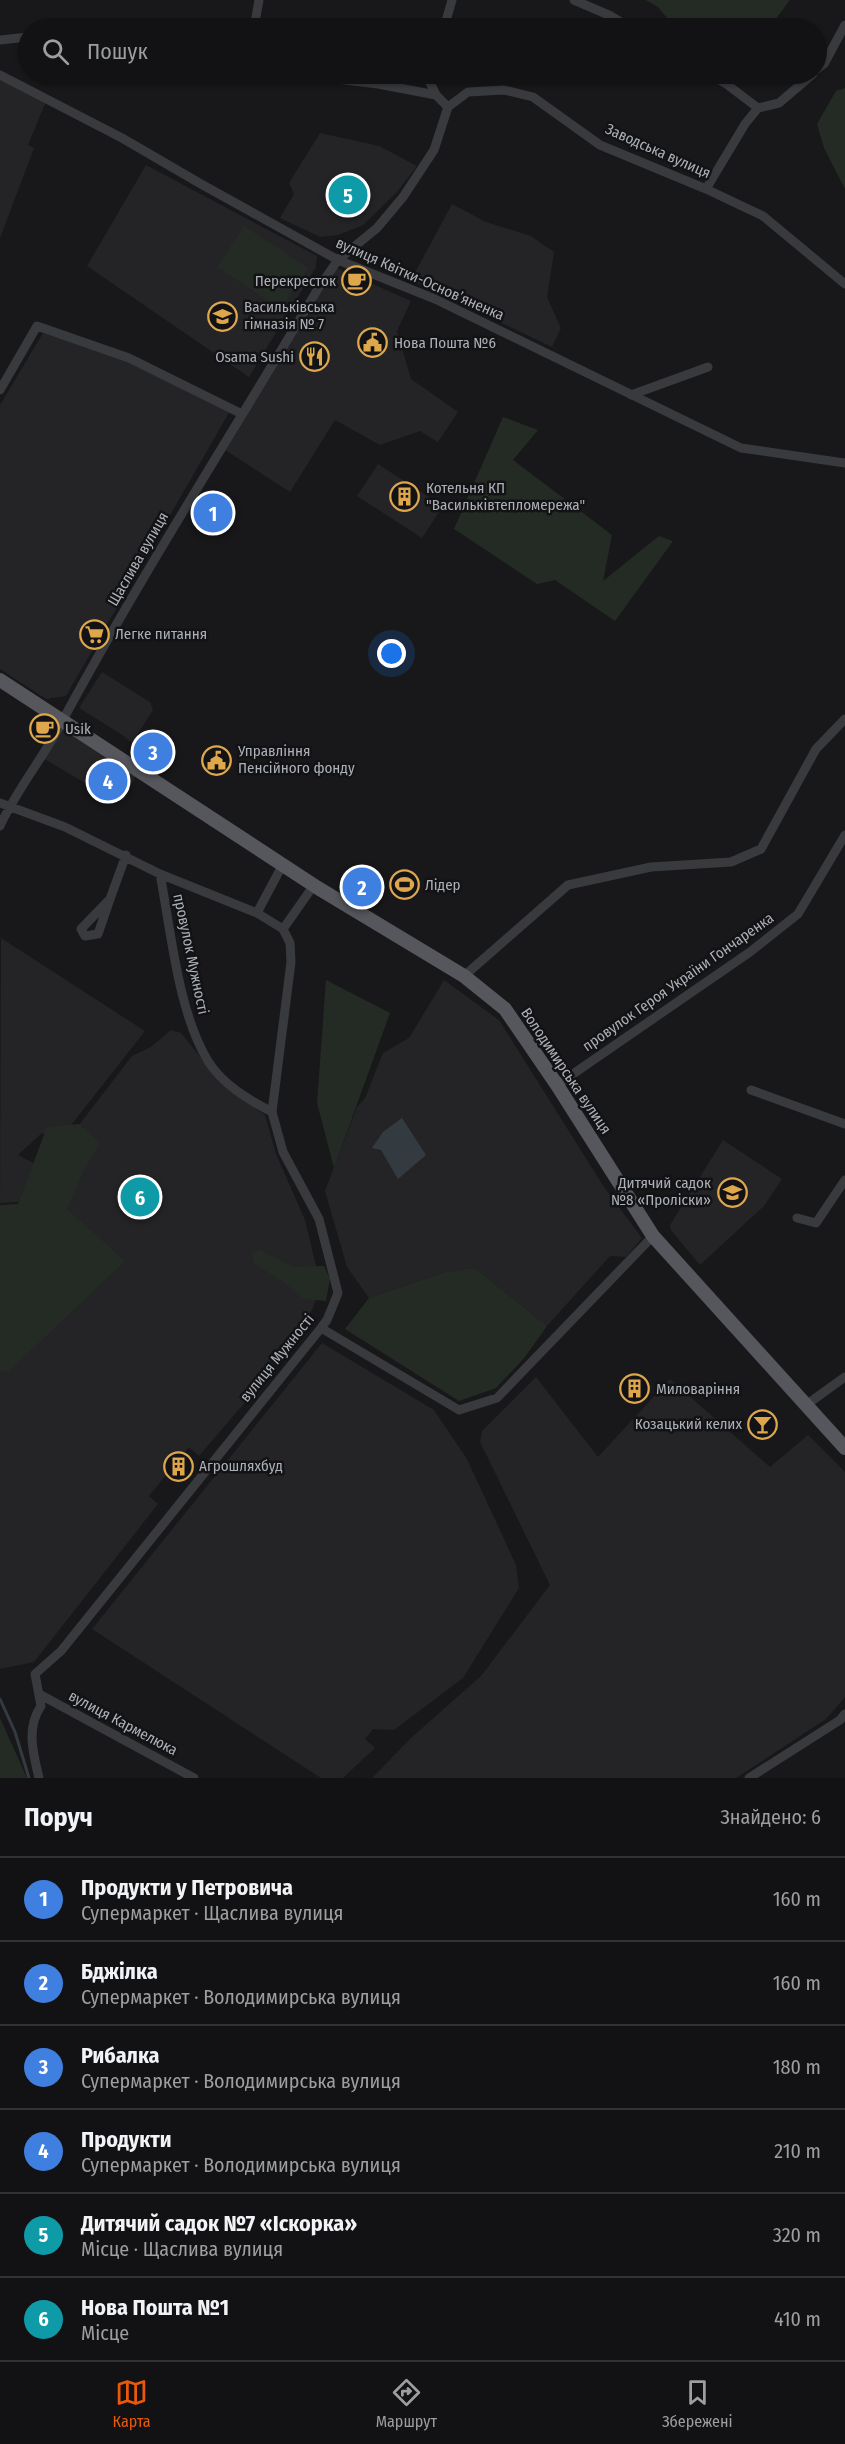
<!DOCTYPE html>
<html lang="uk">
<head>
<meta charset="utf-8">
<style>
	body { margin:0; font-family:"Fira Sans Condensed",sans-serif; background:#1b1b1d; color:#f1f3f6 }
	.you { position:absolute; left:392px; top:654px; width:21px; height:21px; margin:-15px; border:4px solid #fff; border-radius:50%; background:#1a73e8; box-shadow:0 0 0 9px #1a73e833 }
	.badge { display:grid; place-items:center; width:39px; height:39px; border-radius:50%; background:#ea580c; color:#fff; font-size:20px; font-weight:700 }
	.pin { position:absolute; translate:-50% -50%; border:3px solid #fff; box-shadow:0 2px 6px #0006 }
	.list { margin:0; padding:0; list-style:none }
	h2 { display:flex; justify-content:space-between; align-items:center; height:78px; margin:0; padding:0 24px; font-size:26px }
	h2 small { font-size:20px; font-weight:400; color:#9c9ea0 }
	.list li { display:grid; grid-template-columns:39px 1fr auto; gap:18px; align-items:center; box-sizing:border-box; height:84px; padding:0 24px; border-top:2px solid #313234 }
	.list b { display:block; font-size:22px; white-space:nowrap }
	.list p { margin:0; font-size:20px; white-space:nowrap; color:#9c9ea0 }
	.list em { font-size:20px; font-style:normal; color:#9c9ea0 }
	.icon { flex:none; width:33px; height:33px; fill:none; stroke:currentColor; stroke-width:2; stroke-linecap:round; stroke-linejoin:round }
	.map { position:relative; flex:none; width:845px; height:1778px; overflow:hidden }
	.search { position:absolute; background:#121214; box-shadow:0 2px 4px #0004; left:18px; right:18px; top:18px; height:66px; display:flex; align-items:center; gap:15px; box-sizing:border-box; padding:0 21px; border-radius:33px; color:#9c9ea0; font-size:22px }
	.sheet { height:582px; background:#121214 }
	nav { display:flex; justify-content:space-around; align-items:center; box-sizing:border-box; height:84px; border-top:2px solid #313234; background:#121214; font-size:16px; color:#9c9ea0 }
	nav a { display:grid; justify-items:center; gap:3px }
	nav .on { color:#ea580c }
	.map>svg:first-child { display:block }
</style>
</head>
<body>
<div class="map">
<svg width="845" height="1778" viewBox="0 0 845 1778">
	<rect width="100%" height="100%" fill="#18181a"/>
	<path fill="#242426" d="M0,75L47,99L28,145L34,148L0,238Z
		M320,133L379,146L417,166L397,192L363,225L338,235L320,237L280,218L294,194L289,183Z
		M146,165L317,256L316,267L249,377L87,266Z
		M452,204L486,222L531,236L554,252L547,297L561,328L552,347L411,280Z
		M334,267L411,301L397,331L411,379L458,412L438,442L420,431L380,445L335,420L290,492L222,448Z
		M43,333L124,359L230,411L66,696L46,699L0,669V405Z
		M378,464L443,506L422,538L357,496Z
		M102,672L150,702L153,710L132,743L121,734L79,708Z
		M62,720L138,771L123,801L107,794L104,799L92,793L90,786L41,757Z
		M1,938L145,1031L61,1138L55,1141L42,1133L18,1155L39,1166L37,1180L18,1202L0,1203Z
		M444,980L499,1020L604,1187L642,1238L626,1257L610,1256L547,1326L475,1268L445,1272L369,1298L347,1267L325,1191L357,1107L365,1098L383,1053L409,1038Z
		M171,1030L181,1033L219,1080L265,1115L276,1154L305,1220L321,1287L312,1310L283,1358L199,1456L189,1447L149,1496L158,1504L34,1662L0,1669V1365L59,1207L72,1134L132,1056L151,1047Z
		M723,1140L782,1179L764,1206L700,1265L671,1230L670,1225Z
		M322,1343L434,1410L467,1459L516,1565L519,1588L463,1678L394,1730L373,1729L365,1739L375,1748L343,1778H321L92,1629Z
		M536,1377L598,1457L670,1379L770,1467L808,1435L845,1472V1697L826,1719L736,1778H372L412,1737L481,1676L550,1585L480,1442L482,1431Z"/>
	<path fill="#242b25" d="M646,0H790L769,28H675L658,7Z
		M845,88V189L824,148L817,124L836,91Z
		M244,226L308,268L281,309L217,267Z
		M503,417L538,430L513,460L612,535L603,581L659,536L673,541L615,621L555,580L537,584L454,529Z
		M326,980L390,1013L334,1168L317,1103Z
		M79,1124L100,1143L88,1162L67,1209L125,1261L8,1372L0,1371V1205L18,1204L47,1127Z
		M259,1250L293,1267L324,1266L330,1279L326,1301L304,1299L282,1281L254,1263L252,1253Z
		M475,1268L547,1326L525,1357L496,1388L459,1401L345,1329L369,1298L445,1272Z
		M0,1718L27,1778H0Z"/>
	<path fill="#333b41" d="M402,1118L426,1155L398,1179L381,1150L372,1148L383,1132Z"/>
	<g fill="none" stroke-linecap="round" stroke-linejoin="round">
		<path stroke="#333b41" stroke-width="3" d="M0,1699L15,1732L29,1778"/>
		<path stroke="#393a3e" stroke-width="9" d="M574,0L611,16L631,28
			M254,28L259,0
			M444,28L452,0
			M0,40L28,37
			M816,70L824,64L845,25
			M295,74L378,84L436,95
			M709,74L725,83L758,108
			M0,75L122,138L201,184L338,260L435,299L741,448L845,463
			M374,81L422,74
			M448,107L468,92L504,90L533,97L600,145L706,189L763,216L845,284
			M706,189L745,124L758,108L779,103L813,74
			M0,390L37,326L129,358L242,414
			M631,395L708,367
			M0,803L65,827L160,874L257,913
			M0,826C16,791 40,762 58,729C139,578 232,434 319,287L338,260L377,228L403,197L434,150L448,107L436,95L426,74
			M283,864L257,913L283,929L314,885
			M160,874C171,931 178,1012 208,1061C222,1084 249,1100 272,1112
			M110,899L98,934L85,936L81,929L110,899L126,855
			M464,976L568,885L651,867L731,862L761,849L816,749L845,719
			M557,1085L750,952L798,914L845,835
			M751,1090L845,1124
			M797,1218L816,1223L845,1180
			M321,1328L459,1410L497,1398L653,1236
			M806,1405L845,1377
			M39,1694L194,1778
			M39,1778C33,1753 26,1728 41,1706L35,1674L61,1651L321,1328L327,1320L338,1293L319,1219L283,1152L272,1112L291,962L290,943L283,929
			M749,1778L840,1720L845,1714"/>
		<path stroke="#56575d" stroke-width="14" d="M0,680L318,888L464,976L505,1009L557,1085L653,1236L845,1448"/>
	</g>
	<defs>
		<symbol id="cafe-ring" viewBox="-11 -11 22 22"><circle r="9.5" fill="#131315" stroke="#dea74c" stroke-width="1.5"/><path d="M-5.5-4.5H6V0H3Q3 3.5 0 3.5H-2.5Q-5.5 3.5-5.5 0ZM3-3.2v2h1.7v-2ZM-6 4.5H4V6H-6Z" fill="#dea74c"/></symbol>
		<symbol id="school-ring" viewBox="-11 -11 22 22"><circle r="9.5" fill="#131315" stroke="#dea74c" stroke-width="1.5"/><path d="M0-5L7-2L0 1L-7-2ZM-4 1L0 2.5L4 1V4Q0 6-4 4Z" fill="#dea74c"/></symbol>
		<symbol id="civic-ring" viewBox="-11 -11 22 22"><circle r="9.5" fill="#131315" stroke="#dea74c" stroke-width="1.5"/><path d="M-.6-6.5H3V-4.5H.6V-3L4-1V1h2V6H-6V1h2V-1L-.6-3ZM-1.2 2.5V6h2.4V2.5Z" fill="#dea74c"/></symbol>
		<symbol id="restaurant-ring" viewBox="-11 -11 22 22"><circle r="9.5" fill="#131315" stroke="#dea74c" stroke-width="1.5"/><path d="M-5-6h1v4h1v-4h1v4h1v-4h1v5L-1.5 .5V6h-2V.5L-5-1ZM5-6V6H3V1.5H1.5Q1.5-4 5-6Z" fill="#dea74c"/></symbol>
		<symbol id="building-ring" viewBox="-11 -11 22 22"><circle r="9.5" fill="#131315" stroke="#dea74c" stroke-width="1.5"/><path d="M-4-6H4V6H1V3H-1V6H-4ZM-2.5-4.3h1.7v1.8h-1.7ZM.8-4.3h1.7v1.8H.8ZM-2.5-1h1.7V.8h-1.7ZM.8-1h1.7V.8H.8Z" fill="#dea74c"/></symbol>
		<symbol id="supermarket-ring" viewBox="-11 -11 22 22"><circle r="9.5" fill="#131315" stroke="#dea74c" stroke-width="1.5"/><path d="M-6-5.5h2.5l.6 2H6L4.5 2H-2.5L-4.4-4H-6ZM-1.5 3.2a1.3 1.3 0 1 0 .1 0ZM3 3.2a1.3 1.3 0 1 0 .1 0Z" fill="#dea74c"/></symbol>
		<symbol id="stadium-ring" viewBox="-11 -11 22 22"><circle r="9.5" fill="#131315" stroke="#dea74c" stroke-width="1.5"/><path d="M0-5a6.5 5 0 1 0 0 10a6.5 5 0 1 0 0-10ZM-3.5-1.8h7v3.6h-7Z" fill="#dea74c"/></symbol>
		<symbol id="bar-ring" viewBox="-11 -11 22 22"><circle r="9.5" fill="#131315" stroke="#dea74c" stroke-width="1.5"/><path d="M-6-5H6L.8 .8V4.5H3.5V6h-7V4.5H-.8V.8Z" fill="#dea74c"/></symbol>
	</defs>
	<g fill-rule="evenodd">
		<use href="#cafe-ring" x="340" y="264" width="33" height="33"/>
		<use href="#school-ring" x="206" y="300" width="33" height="33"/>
		<use href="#civic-ring" x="356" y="326" width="33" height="33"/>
		<use href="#restaurant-ring" x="298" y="340" width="33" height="33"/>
		<use href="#building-ring" x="388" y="480" width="33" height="33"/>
		<use href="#supermarket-ring" x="78" y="618" width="33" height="33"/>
		<use href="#cafe-ring" x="28" y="712" width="33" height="33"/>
		<use href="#civic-ring" x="200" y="744" width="33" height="33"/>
		<use href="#stadium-ring" x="388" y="868" width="33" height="33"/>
		<use href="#school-ring" x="716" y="1176" width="33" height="33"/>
		<use href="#building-ring" x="618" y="1372" width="33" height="33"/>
		<use href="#bar-ring" x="746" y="1408" width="33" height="33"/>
		<use href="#building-ring" x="162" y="1450" width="33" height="33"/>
	</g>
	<g text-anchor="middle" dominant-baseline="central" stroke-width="5" stroke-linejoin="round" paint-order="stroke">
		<g font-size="15" fill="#acb0b8" stroke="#131315">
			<text transform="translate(658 151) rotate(24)">Заводська вулиця</text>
			<text transform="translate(420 279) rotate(24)">вулиця Квітки-Основʼяненка</text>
			<text transform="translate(138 559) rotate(-60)">Щаслива вулиця</text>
			<text transform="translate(191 954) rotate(78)">провулок Мужності</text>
			<text transform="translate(678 982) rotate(-35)">провулок Героя України Гончаренка</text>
			<text transform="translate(566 1071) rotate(56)">Володимирська вулиця</text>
			<text transform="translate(277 1358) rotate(-51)">вулиця Мужності</text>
			<text transform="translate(123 1723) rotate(28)">вулиця Кармелюка</text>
		</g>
		<g font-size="15" fill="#acb0b8" stroke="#131315" text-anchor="start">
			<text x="336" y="281" text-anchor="end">Перекресток</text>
			<text x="244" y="307">Васильківська<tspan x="244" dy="17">гімназія № 7</tspan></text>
			<text x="394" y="343">Нова Пошта №6</text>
			<text x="294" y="357" text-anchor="end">Osama Sushi</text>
			<text x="426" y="488">Котельня КП<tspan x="426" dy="17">"Васильківтепломережа"</tspan></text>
			<text x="115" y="634">Легке питання</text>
			<text x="65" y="729">Usik</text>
			<text x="238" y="751">Управління<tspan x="238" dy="17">Пенсійного фонду</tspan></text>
			<text x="425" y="885">Лідер</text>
			<text x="711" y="1183" text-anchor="end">Дитячий садок<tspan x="711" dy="17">№8 «Проліски»</tspan></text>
			<text x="656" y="1389">Миловаріння</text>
			<text x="742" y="1424" text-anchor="end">Козацький келих</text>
			<text x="199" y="1466">Агрошляхбуд</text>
		</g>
	</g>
</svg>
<div class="you"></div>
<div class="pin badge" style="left:213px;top:513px;background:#3f7fe0">1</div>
<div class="pin badge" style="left:362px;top:887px;background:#3f7fe0">2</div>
<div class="pin badge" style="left:153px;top:752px;background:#3f7fe0">3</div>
<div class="pin badge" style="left:108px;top:781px;background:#3f7fe0">4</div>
<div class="pin badge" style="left:348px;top:195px;background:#0f9aa8">5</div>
<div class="pin badge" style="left:140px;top:1197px;background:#0f9aa8">6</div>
<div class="search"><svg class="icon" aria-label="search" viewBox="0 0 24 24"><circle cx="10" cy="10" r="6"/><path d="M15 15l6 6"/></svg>Пошук</div>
</div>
<section class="sheet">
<h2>Поруч<small>Знайдено: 6</small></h2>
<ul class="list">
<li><span class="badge" style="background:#3f7fe0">1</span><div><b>Продукти у Петровича</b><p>Супермаркет · Щаслива вулиця</p></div><em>160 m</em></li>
<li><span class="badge" style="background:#3f7fe0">2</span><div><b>Бджілка</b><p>Супермаркет · Володимирська вулиця</p></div><em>160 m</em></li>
<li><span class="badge" style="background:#3f7fe0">3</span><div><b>Рибалка</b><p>Супермаркет · Володимирська вулиця</p></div><em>180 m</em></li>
<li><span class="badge" style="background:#3f7fe0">4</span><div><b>Продукти</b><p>Супермаркет · Володимирська вулиця</p></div><em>210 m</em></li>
<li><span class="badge" style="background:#0f9aa8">5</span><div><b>Дитячий садок №7 «Іскорка»</b><p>Місце · Щаслива вулиця</p></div><em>320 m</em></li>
<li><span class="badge" style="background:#0f9aa8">6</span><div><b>Нова Пошта №1</b><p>Місце</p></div><em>410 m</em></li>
</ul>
</section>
<nav>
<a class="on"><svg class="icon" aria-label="map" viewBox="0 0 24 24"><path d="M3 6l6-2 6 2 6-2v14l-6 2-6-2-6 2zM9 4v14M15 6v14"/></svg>Карта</a>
<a><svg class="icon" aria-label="directions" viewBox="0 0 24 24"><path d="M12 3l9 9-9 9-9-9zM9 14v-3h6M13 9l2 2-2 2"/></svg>Маршрут</a>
<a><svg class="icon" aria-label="saved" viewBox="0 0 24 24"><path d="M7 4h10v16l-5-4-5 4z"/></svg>Збережені</a>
</nav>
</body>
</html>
